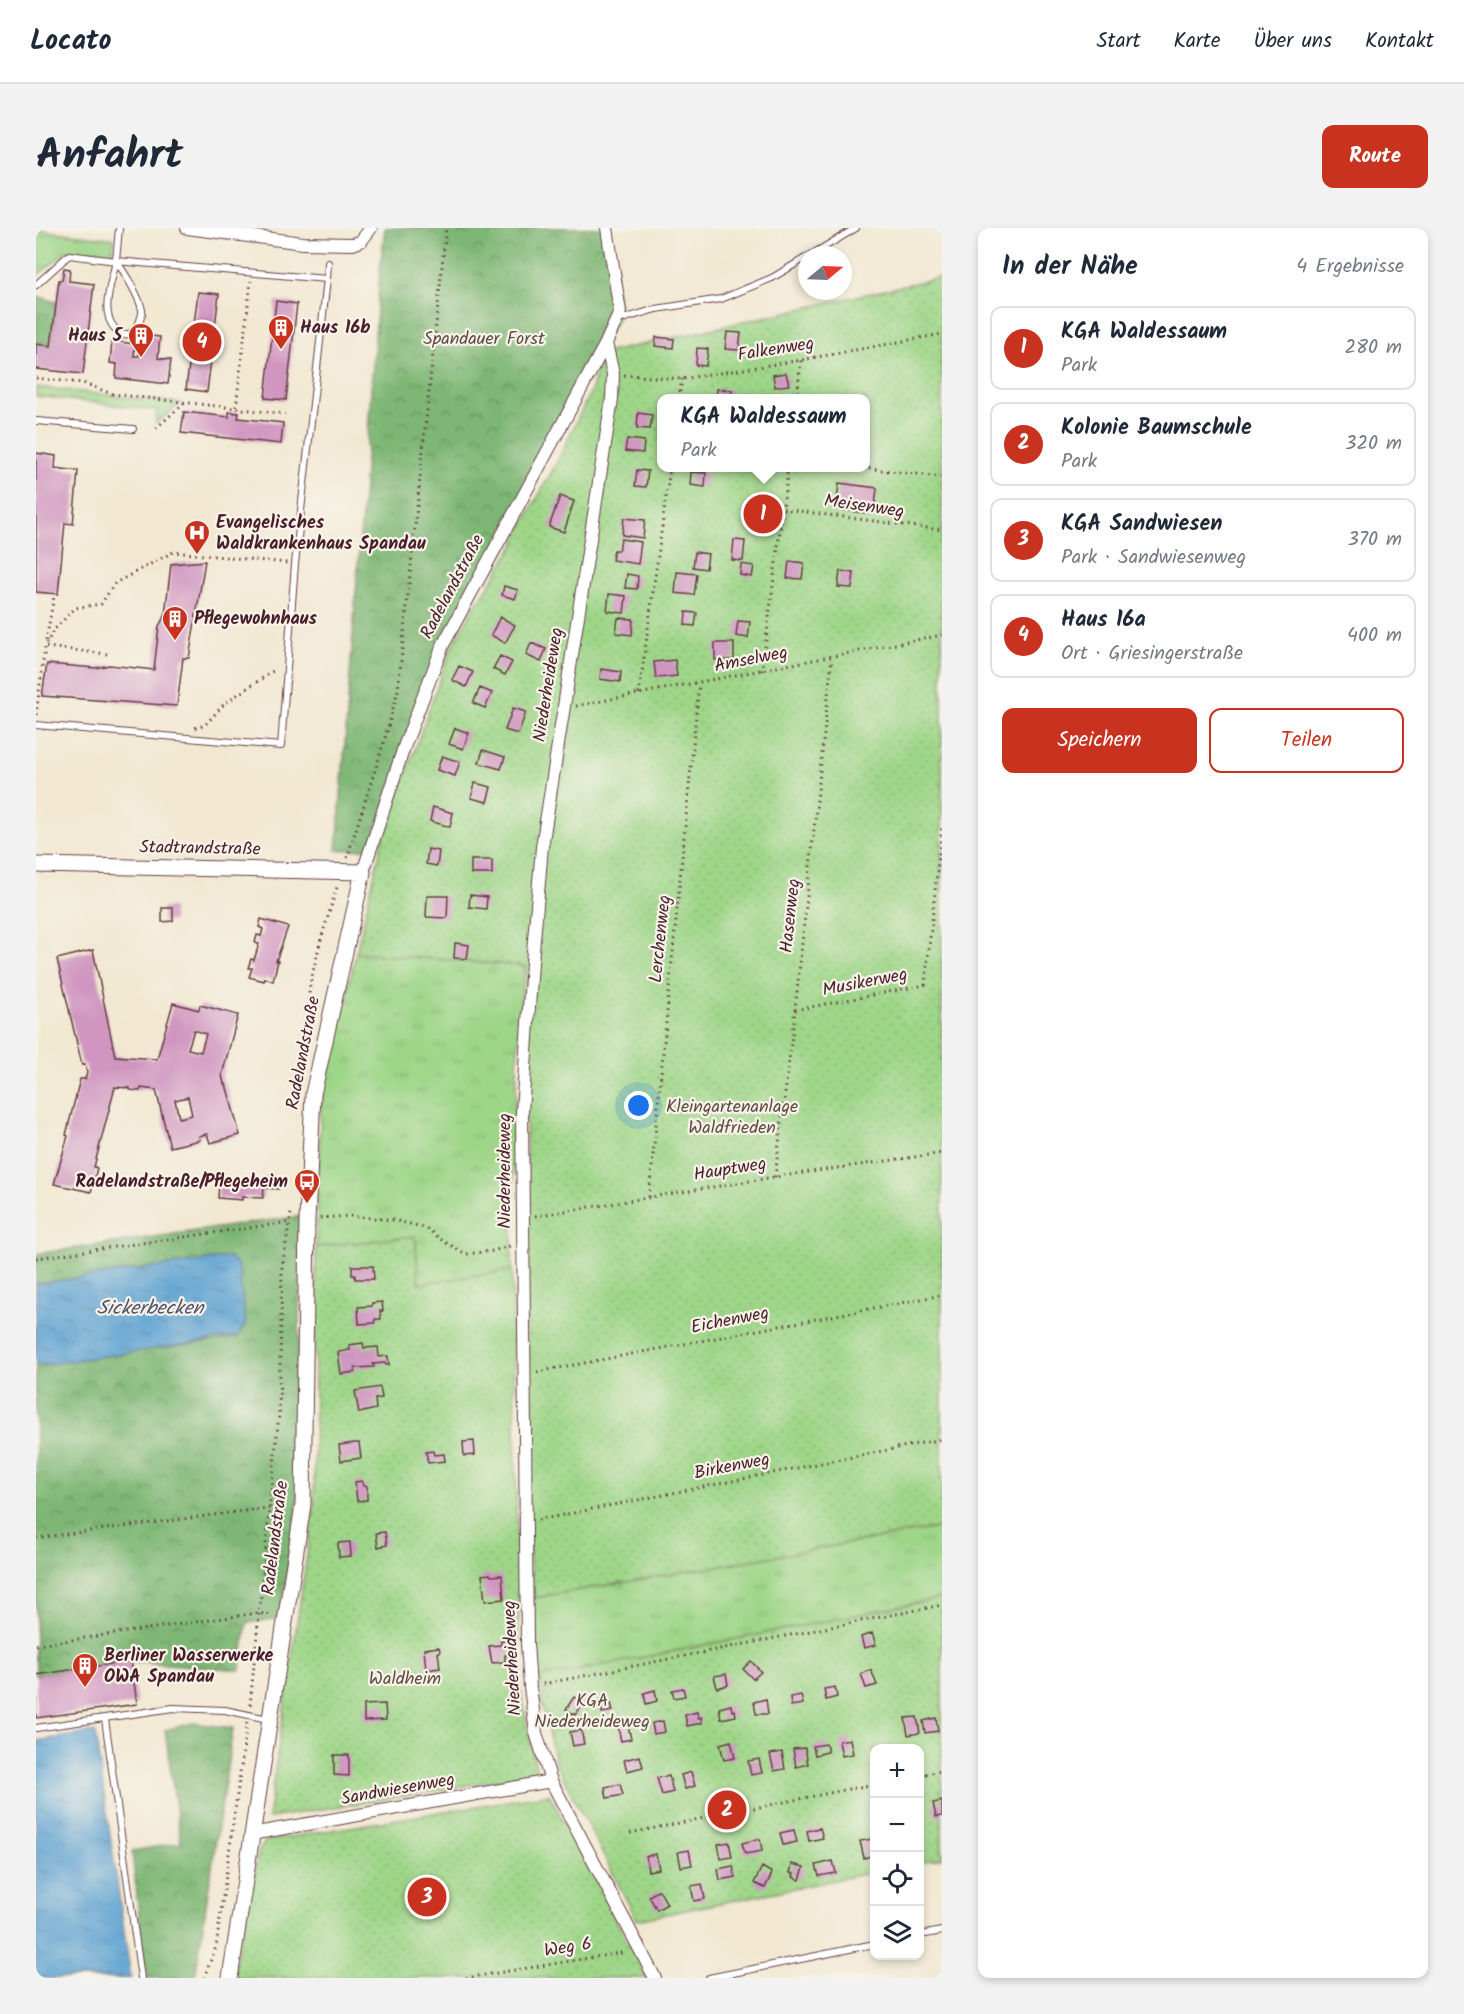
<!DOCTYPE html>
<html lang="de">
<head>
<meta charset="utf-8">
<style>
	body { margin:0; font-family:Kalam,sans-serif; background:#f2f2f3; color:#1f2937 }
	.controls { position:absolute; right:18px; bottom:18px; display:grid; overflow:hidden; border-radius:12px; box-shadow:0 3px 9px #0003 }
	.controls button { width:54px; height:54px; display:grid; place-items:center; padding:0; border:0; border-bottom:2px solid #e0e1e3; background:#fff; color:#1f2937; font:30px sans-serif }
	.compass { position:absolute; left:762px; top:18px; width:54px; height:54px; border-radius:50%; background:#fff; box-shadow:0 3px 9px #0003; rotate:71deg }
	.you { position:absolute; left:603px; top:878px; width:21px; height:21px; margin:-15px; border:4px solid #fff; border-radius:50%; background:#1a73e8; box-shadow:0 0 0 9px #1a73e833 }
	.badge { display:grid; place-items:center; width:39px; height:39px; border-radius:50%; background:#c8321e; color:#fff; font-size:20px; font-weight:700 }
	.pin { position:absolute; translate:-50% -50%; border:3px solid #fff; box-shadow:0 2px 6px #0006 }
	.popup { position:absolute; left:621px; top:166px; width:213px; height:78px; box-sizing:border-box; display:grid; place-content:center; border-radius:12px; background:#fff; filter:drop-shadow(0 2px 4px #0005); font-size:20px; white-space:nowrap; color:#747a83 }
	.popup b { font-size:22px; color:#1f2937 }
	.popup::after { content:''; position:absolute; left:50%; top:100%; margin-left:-12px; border:12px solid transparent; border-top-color:#fff }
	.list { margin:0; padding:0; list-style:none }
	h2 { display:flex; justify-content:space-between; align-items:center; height:78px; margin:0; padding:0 24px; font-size:26px }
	h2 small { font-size:20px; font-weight:400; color:#747a83 }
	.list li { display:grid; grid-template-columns:39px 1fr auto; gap:18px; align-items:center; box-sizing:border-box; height:84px; margin:0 12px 12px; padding:0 12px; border:2px solid #e0e1e3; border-radius:12px }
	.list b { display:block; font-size:22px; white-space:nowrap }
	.list p { margin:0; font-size:20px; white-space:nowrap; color:#747a83 }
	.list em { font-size:20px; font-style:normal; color:#747a83 }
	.actions { display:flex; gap:12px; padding:18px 24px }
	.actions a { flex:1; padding:14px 0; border:2px solid #c8321e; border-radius:12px; text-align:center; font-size:21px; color:#c8321e }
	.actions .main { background:#c8321e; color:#fff }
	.icon { flex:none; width:33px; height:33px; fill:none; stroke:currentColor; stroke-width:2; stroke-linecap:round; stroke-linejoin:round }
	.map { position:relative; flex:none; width:906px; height:1750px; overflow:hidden; border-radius:12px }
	header { display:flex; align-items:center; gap:36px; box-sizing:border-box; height:84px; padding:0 30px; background:#fff; border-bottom:2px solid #e0e1e3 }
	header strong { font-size:28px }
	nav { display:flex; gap:33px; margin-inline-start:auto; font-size:21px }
	.intro { display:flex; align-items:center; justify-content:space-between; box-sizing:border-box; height:144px; padding:0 36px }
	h1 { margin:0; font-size:42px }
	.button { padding:15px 27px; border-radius:12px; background:#c8321e; color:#fff; font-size:21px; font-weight:700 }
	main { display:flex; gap:36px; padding:0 36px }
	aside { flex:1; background:#fff; border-radius:12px; box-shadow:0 3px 9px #0003 }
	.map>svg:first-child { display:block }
</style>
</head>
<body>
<header>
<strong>Locato</strong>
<nav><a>Start</a><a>Karte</a><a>Über uns</a><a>Kontakt</a></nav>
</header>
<div class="intro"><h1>Anfahrt</h1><a class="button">Route</a></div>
<main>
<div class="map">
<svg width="906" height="1750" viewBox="0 0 906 1750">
	<defs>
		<pattern id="grass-tufts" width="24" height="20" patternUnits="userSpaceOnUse" patternTransform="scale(1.5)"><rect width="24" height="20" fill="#9ed688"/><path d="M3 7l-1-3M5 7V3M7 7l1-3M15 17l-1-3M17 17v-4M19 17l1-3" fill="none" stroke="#8ab776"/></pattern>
		<pattern id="forest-crowns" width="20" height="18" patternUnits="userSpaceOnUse" patternTransform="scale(1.5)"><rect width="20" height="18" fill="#7eb774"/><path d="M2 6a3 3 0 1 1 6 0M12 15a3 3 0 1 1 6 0" fill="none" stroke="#69945f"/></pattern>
		<pattern id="garden-dots" width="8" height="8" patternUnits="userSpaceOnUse" patternTransform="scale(1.5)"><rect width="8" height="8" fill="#9ed688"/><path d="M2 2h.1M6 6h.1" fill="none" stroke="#8ab776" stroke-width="1.8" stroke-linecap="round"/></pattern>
		<pattern id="water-ripples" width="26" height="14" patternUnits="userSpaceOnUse" patternTransform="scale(1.5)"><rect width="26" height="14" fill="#5ca1d1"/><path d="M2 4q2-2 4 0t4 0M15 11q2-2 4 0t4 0" fill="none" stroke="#4e83aa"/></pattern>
	</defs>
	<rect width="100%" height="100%" fill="#f7f3e8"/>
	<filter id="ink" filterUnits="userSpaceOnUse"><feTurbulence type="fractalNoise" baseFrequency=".0167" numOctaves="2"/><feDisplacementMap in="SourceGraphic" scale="12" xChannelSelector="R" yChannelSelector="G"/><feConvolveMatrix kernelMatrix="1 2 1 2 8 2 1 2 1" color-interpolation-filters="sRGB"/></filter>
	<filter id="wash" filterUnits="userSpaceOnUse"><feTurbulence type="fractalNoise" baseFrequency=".008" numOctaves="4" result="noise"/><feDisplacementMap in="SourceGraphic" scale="24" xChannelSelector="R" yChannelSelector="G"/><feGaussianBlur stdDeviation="1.35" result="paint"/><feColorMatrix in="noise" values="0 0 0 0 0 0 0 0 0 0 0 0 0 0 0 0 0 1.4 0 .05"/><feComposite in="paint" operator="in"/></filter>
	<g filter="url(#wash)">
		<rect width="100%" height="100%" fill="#f2e8d2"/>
		<path fill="url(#grass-tufts)" stroke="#747a5a" stroke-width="1.5" d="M0,2L78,11L76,26L33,22L0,48Z
			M0,159L145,175L120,195L121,182L0,168Z
			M320,725L488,738C479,839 477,940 476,1042L383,1056L379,1009L280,1019L285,877Z
			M906,1299V1370L503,1450L500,1447L497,1370Z"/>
		<path fill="url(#forest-crowns)" stroke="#646b50" stroke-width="1.5" d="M349,0H571L584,84L407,417L333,621L301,622L344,41Z
			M0,68L20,74L15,118L0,116Z
			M264,988L262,1277L244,1390L211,1395L204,1442L95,1433L0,1447V1138L201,1109L192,1029L0,1056V1026Z
			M157,1495L197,1500L159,1750H110L96,1623L145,1615L129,1502Z"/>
		<path fill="url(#garden-dots)" stroke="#747a5a" stroke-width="1.5" fill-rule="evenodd" d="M906,49V1299L497,1370L491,1294L490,738L320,725L347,610L414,423L442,372L446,369L479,316L486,298L520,236L556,161L565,126ZM625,170H829V240H625Z
			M379,1008L383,1056L476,1042L484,1459L501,1546L232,1590L278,1280L280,1019Z
			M906,1370V1630L884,1635V1520H838V1644L601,1692L519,1534L505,1471L508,1467L503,1450Z
			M513,1566L611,1750H196L223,1623L230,1613Z"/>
		<path fill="url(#water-ripples)" stroke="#53607e" stroke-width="1.5" d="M192,1029L202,1037L210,1096L201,1109L0,1138V1056Z
			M59,1504L95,1750H0V1513Z"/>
		<g id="blocks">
			<path fill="#d096c1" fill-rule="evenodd" d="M28,40L34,41L33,53L58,56L47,146L0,141V116L15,118L23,52H26Z
				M162,64L183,66L171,164L150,161Z
				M240,73L261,76L250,172L229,170Z
				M691,104L705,105L703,122L689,121Z
				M105,107L124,109L122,130L135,132L132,156L80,150L81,136L74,135L76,113L99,116L98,128H103Z
				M620,109L638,111L637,120L619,118Z
				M661,120L672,121L670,138L660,137Z
				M750,145L753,157L739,159L737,147Z
				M681,161L696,162L695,170H680Z
				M148,184L193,189V184L203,185L202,190L247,195L245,216L145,205Z
				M602,185L616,187L614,201L601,200Z
				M591,211L608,213L607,225L589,223Z
				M0,225L20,228L19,240L42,243L37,296L29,295L22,366L0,364Z
				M601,242L612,243L610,259L599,258Z
				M655,244L670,245L669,259L654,257Z
				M803,255L841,260L838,286L800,281Z
				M524,268L538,273L528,304L513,299Z
				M588,290L609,292L607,310L586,307Z
				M585,311L605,314L602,336L576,332L578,322H583Z
				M698,312L709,313L707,333L696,332Z
				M659,324L672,326L670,341L657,339Z
				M169,333L153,430H147L141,478L6,468L11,436L60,440L73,437L118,442L123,398L129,387L135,336Z
				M753,333L768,335L766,351L751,350Z
				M705,336L718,338L716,349L704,347Z
				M804,343L818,345L816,360L802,359Z
				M641,344L661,346L658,367L639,365Z
				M591,346L602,348L601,361L589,360Z
				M468,358L482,362L479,371L466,367Z
				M573,366L590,368L588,385L571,383Z
				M650,384L661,385L659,398L649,397Z
				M464,389L479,397L469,415L455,407Z
				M582,390L597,391L596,407L580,405Z
				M702,393L714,394L712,410L700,408Z
				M495,415L510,421L505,434L490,427Z
				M679,415H698V432H679Z
				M464,428L476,434L469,447L457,441Z
				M639,432L641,448L620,450L618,434Z
				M423,438L437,444L430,459L416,452Z
				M565,441L585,444L584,454L564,451Z
				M444,460L456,465L449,480L437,475Z
				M477,480L490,484L482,506L469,502Z
				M419,500L433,505L427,521L413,516Z
				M447,522L469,529L465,541L443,535Z
				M406,528L424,534L419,548L401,542Z
				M439,555L455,559L451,574L435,570Z
				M397,579L417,585L414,599L394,593Z
				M392,621L403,623L401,638L390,636Z
				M435,632H456V646H435Z
				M434,667L451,669L450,681L433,679Z
				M391,668H412L411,690L390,689Z
				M126,680H137V693L126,694Z
				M225,691L252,699L240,733H242L237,753L229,750L228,753L213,749L216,740H212L215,731L218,732L223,716L219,715L221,707L225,708L227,701L223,699Z
				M419,715L433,717L431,731L418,730Z
				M57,722L79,828L121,831L137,775L163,782L164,777L202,787L186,847L188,856H190L204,907L174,915L171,906L163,908L164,912L134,919L120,862L105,860L104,863L94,862V860L79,859L58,939L61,940L55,964L18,956L32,908L30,907L44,851H49L51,845L49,836L46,837L21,731ZM158,802L170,806L165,824L152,821ZM152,869L156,887L143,890L139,872Z
				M228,949L243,950L242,961L228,960L227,970L206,969V972L182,970L183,953L228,956Z
				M316,1038H337L338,1051H319V1047H316Z
				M346,1074L347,1083H344L345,1091H339V1095L323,1096L322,1079L336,1078V1075Z
				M327,1115L328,1120L342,1119L343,1129L352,1128L353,1137H350L349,1135L337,1136L338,1139L319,1140V1144L305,1146L302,1124L314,1122L313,1117Z
				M344,1159L346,1170L339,1171L340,1181L323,1185L319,1163Z
				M438,1213L439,1227L428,1228L427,1214Z
				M319,1215H323L325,1230L305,1233L303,1217Z
				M397,1223L398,1227L408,1226L409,1233L392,1235L390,1224Z
				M326,1253L327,1258H331V1272L321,1273L319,1254Z
				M349,1304L351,1317L342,1319L340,1305Z
				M314,1314L315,1328L303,1329L302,1315Z
				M454,1346L455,1348L466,1347L468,1371L449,1373L446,1347Z
				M836,1405L840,1417L828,1420L825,1409Z
				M465,1413H471V1416H474V1427H469V1434L456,1435L453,1418L465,1417Z
				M403,1419L404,1424H402L404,1440L390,1442L388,1421Z
				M95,1433L101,1476L0,1490V1447Z
				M715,1433L725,1444L717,1451L707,1441Z
				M835,1442L841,1457L830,1460L825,1446Z
				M690,1446L692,1457L681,1460L678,1448Z
				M799,1459L801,1469L790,1472L788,1461Z
				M647,1460L649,1468L638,1470L636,1462Z
				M619,1462L621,1473L610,1476L608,1465Z
				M765,1467L767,1476L755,1478L754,1469Z
				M538,1469L547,1475L539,1487L530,1481Z
				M730,1471L732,1486H720L718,1474Z
				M574,1472L577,1483L566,1485L564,1474Z
				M349,1476L350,1492L328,1493V1477Z
				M695,1477L696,1483L699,1482L700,1488L685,1491L683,1480Z
				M661,1484L662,1490L665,1489L666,1495L651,1498L649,1487Z
				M881,1489L884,1505L872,1507L869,1490Z
				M900,1490L902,1503L889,1505L887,1493Z
				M627,1493L629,1504L618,1506L616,1495Z
				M592,1497L595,1511L585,1513L582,1499Z
				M545,1502L548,1516L537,1518L534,1504Z
				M814,1511L817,1526L806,1528L803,1513Z
				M695,1513L699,1530L688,1532L684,1516Z
				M790,1516L792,1524L779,1527L777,1518Z
				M769,1520L772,1536L760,1539L757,1521Z
				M746,1524L749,1541L738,1543L734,1526Z
				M298,1527H313V1548L298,1547Z
				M604,1528L607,1539L591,1543L588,1532Z
				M723,1531L726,1545L715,1547L712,1533Z
				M655,1544L659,1558L649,1561L645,1547Z
				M633,1548L637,1564L626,1567L621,1550Z
				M584,1556L587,1567L571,1570L569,1559Z
				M906,1573V1588L900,1589L897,1575Z
				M784,1600L787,1610L773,1613L771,1603Z
				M758,1602L761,1614L747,1617L744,1605Z
				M724,1611L726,1623L709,1626L706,1615Z
				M836,1611L838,1627L828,1630L824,1613Z
				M693,1614L696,1629L685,1631L682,1616Z
				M653,1622L656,1637L645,1639L642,1624Z
				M620,1626L623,1641L612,1643L610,1628Z
				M797,1633L800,1645L783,1648L780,1637Z
				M756,1636L768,1639L764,1652L757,1649L758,1646L754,1645Z
				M697,1638L699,1649L684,1652L682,1641Z
				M726,1639L736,1645L729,1660L718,1655Z
				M666,1656L669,1671L658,1673L655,1658Z
				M623,1662L631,1676L621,1682L613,1668Z"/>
		</g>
	</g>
	<g filter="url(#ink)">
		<use href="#blocks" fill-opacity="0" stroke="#633d44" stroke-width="1.5"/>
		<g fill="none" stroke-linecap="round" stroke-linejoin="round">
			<defs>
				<path id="service" d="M775,27L820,0
					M291,51L292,35
					M0,57L33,27L80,33C88,43 104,70 106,82C107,89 101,99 97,105L87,107C60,92 75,57 80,33
					M580,93L620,81L685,71L736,50L771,29
					M0,193L97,201
					M0,497L245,518L259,336L291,51L80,33L83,0
					M69,1491L105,1750
					M0,1500L137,1480L189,1482L232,1491
					M884,1707L906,1703
					M673,1750L838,1716"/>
				<path id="minor" d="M151,0L267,15L317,16L325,13L335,0
					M570,115L577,146L576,171L506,619L496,735L486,884L491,1415L494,1459L500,1505L515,1553L619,1750
					M327,644L368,519L407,417L570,115L584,84L571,0
					M215,1606L515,1553"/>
				<path id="tertiary" d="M0,637L327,644L277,866L271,992L267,1277L194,1750"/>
			</defs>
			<use href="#service" stroke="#633d44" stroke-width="8"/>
			<use href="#minor" stroke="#633d44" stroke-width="14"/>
			<use href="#tertiary" stroke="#633d44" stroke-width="17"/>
			<path stroke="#633d44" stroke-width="3" stroke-dasharray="1.5 4.5" stroke-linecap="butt" d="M588,147L646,151L765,132L906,106
				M0,150L47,155L76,166L249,186
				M643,170L646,151
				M761,170L765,132
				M200,179L215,53
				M120,200L151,173
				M827,240L906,249
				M747,281L906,302
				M10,413L18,368
				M10,419L71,426
				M726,443L752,240
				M603,466L634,240
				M540,478L906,407
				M0,487L9,419L17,403L39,380L65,376L79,355L137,324L251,335
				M159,500L169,497L189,475L240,441
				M311,630L348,514L362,462L410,0
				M759,782L889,757L906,598
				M266,843L274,756L285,711L302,656
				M739,949L759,782L796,430
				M613,969L663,456
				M499,988L739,949L906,925
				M284,990L314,988L358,992L390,1000L407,1013L430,1026L456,1023L474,1018
				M0,1030L254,994
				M501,1144L906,1067
				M502,1292L906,1211
				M0,1310L232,1280L251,1291
				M0,1417L222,1385L236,1387
				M507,1456L906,1377
				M214,1477L243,1186L246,1039L255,985
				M884,1547L906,1543
				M594,1605L838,1556
				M168,1750L180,1719L211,1495
				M430,1750L590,1724"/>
			<use href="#service" stroke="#fff" stroke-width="6"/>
			<use href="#minor" stroke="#fff" stroke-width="12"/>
			<use href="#tertiary" stroke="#fff" stroke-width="15"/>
		</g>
	</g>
	<defs>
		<symbol id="building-pin" viewBox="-11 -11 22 30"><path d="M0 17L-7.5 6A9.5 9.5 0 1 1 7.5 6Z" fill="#c8321e" stroke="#f7f3e8"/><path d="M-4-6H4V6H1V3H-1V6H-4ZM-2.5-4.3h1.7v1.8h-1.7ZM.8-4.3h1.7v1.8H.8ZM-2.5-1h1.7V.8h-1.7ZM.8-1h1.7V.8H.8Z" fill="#fff"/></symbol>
		<symbol id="hospital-pin" viewBox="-11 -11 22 30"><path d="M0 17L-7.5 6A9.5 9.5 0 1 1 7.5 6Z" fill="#c8321e" stroke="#f7f3e8"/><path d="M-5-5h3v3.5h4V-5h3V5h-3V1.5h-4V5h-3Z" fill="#fff"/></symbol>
		<symbol id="bus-pin" viewBox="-11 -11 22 30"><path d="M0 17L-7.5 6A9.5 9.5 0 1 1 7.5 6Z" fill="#c8321e" stroke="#f7f3e8"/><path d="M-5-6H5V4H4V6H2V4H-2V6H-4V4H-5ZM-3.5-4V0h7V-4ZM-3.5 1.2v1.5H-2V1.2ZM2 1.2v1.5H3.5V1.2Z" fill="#fff"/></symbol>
	</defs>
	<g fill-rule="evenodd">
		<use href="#building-pin" x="230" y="85" width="30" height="40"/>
		<use href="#building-pin" x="90" y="93" width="30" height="40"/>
		<use href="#hospital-pin" x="146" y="290" width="30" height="40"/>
		<use href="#building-pin" x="124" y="376" width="30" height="40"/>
		<use href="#bus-pin" x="256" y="939" width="30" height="40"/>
		<use href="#building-pin" x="34" y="1423" width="30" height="40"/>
	</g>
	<g text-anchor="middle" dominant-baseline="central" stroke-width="4.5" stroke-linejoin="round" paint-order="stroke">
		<g font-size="18" font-weight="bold" fill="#4a1f2b" stroke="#f7f3e8" text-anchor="start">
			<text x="264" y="100">Haus 16b</text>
			<text x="86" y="108" text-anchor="end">Haus 5</text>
			<text x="180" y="295">Evangelisches<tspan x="180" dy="21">Waldkrankenhaus Spandau</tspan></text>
			<text x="158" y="391">Pflegewohnhaus</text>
			<text x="252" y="954" text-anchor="end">Radelandstraße/Pflegeheim</text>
			<text x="68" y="1428">Berliner Wasserwerke<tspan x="68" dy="21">OWA Spandau</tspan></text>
		</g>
		<g font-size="18" fill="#5f4d42" stroke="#f7f3e8">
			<text x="448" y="111">Spandauer Forst</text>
			<text x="696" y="879">Kleingartenanlage<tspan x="696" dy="21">Waldfrieden</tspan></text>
			<text x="369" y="1451">Waldheim</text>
			<text x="556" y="1473">KGA<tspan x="556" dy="21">Niederheideweg</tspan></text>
		</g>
		<g font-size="18" fill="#4a1f2b" stroke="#f7f3e8">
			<text transform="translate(740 122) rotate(-9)">Falkenweg</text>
			<text transform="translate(828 279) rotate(8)">Meisenweg</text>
			<text transform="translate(417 359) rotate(-62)">Radelandstraße</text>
			<text transform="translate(715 432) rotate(-11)">Amselweg</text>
			<text transform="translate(513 457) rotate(-81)">Niederheideweg</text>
			<text transform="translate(164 621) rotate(1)">Stadtrandstraße</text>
			<text transform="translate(755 688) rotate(-84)">Hasenweg</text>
			<text transform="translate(625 711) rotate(-84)">Lerchenweg</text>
			<text transform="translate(829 755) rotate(-11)">Musikerweg</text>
			<text transform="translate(268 825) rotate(-79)">Radelandstraße</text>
			<text transform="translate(694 942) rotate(-9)">Hauptweg</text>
			<text transform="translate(469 943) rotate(-90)">Niederheideweg</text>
			<text transform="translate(694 1093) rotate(-11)">Eichenweg</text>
			<text transform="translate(696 1239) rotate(-11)">Birkenweg</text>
			<text transform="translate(240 1310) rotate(-83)">Radelandstraße</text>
			<text transform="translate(477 1430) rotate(-93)">Niederheideweg</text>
			<text transform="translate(362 1562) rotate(-10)">Sandwiesenweg</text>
			<text transform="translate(532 1720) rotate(-9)">Weg 6</text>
		</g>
		<g font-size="20" font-style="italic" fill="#51536d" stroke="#f7f3e8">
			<text x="114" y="1081">Sickerbecken</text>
		</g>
	</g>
</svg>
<div class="controls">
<button>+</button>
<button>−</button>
<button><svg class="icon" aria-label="locate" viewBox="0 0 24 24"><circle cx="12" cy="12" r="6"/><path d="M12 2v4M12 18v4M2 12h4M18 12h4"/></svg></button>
<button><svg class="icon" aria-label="layers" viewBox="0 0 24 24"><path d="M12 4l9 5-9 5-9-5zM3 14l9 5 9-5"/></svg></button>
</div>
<svg class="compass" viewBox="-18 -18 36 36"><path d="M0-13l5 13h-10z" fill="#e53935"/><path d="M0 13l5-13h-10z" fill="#747a83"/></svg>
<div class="you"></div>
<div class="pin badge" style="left:727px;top:286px">1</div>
<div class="popup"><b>KGA Waldessaum</b>Park</div>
<div class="pin badge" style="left:691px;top:1582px">2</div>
<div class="pin badge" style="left:391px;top:1669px">3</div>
<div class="pin badge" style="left:166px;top:114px">4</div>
</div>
<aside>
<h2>In der Nähe<small>4 Ergebnisse</small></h2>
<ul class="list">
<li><span class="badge">1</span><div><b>KGA Waldessaum</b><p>Park</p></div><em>280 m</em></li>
<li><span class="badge">2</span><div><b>Kolonie Baumschule</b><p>Park</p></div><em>320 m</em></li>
<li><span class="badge">3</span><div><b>KGA Sandwiesen</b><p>Park · Sandwiesenweg</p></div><em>370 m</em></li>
<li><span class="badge">4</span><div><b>Haus 16a</b><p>Ort · Griesingerstraße</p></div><em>400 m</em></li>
</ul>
<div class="actions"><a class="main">Speichern</a><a>Teilen</a></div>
</aside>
</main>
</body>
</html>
